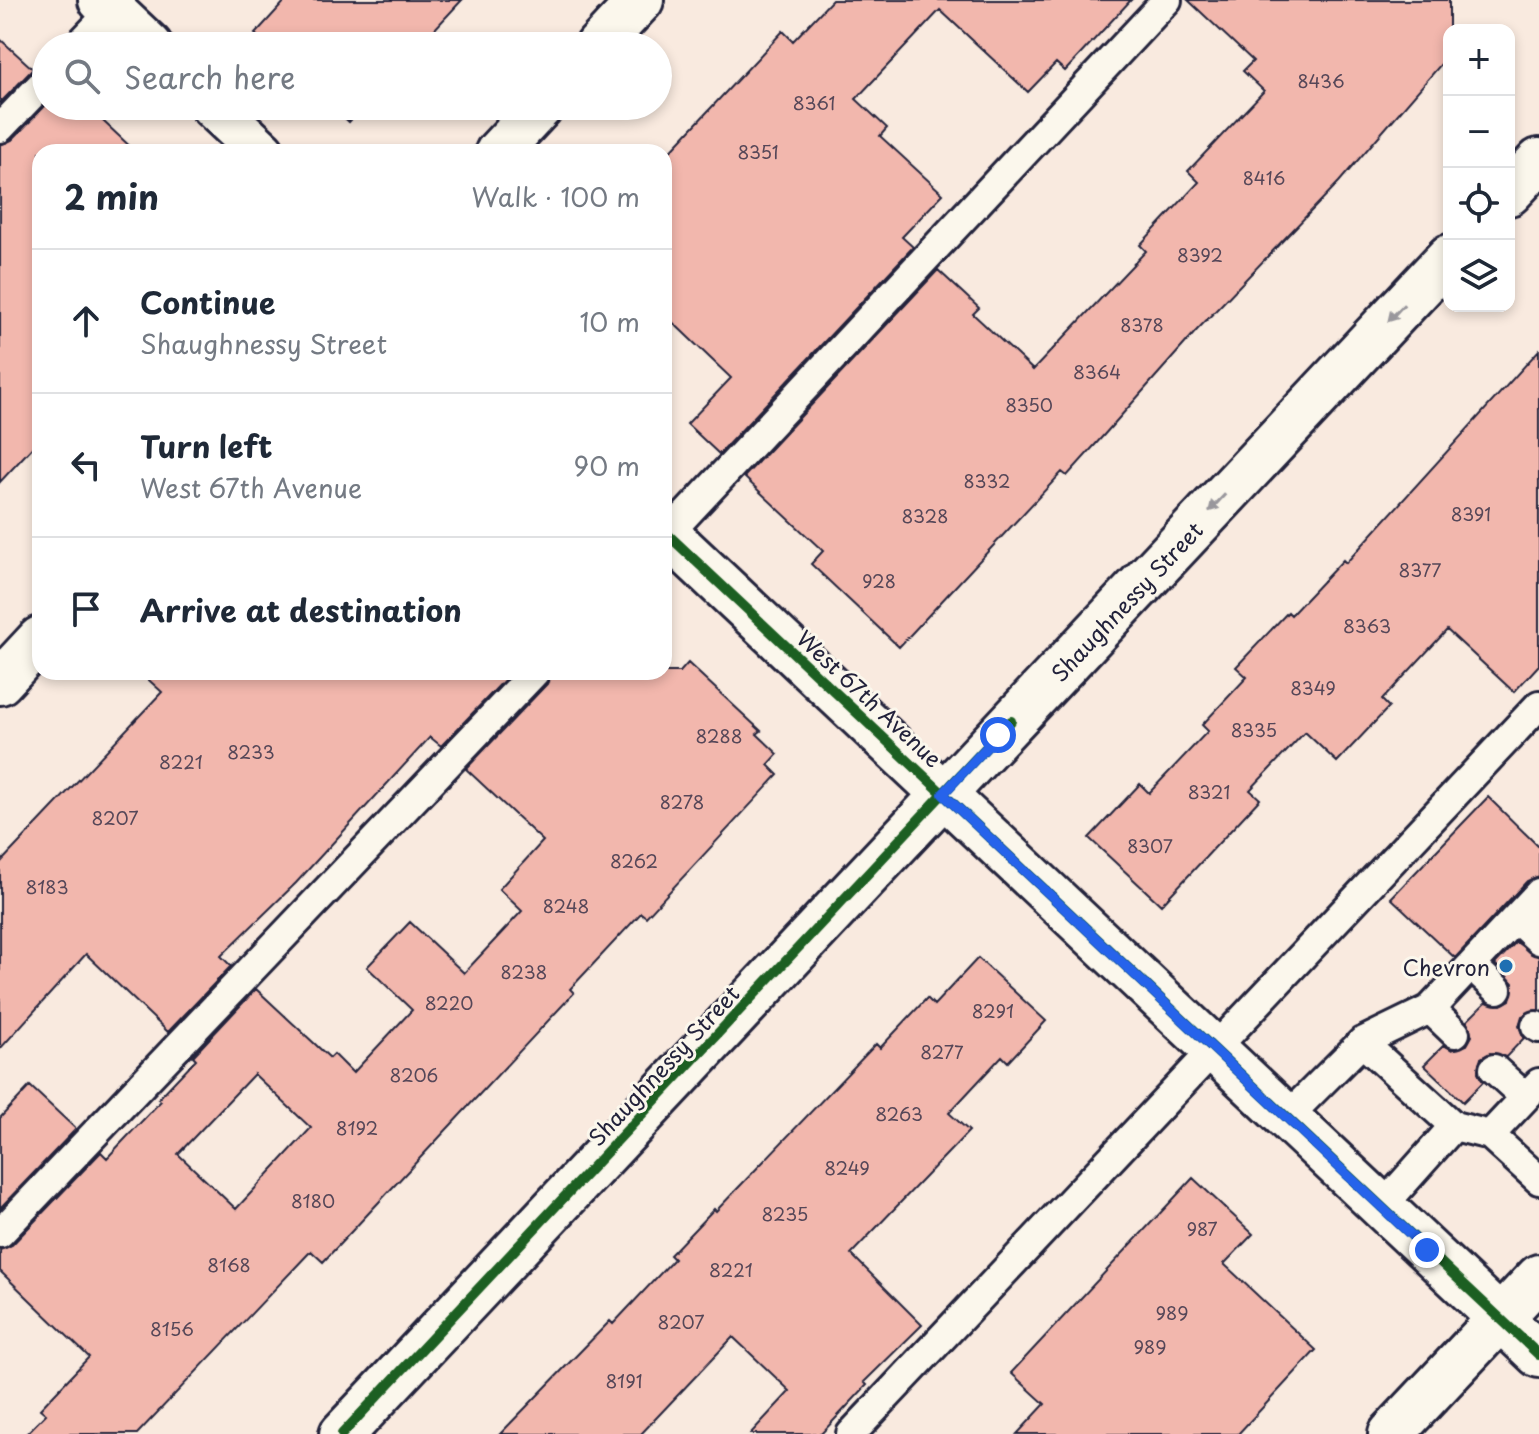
<!DOCTYPE html>
<html lang="en">
<head>
<meta charset="utf-8">
<style>
	body { margin:0; font-family:"Playpen Sans",sans-serif; background:#f6f6f7; color:#1f2937 }
	.controls { position:absolute; right:24px; top:24px; display:grid; overflow:hidden; border-radius:16px; box-shadow:0 4px 12px #0003 }
	.controls button { width:72px; height:72px; display:grid; place-items:center; padding:0; border:0; border-bottom:2px solid #e0e1e3; background:#fff; color:#1f2937; font:40px sans-serif }
	.stop { position:absolute; width:24px; height:24px; margin:-18px; border:6px solid #2563eb; border-radius:50%; background:#fff }
	.stop.end { background:#2563eb; border-color:#fff; box-shadow:0 2px 8px #0008 }
	.list { margin:0; padding:0; list-style:none }
	h2 { display:flex; justify-content:space-between; align-items:center; height:104px; margin:0; padding:0 32px; font-size:34px }
	h2 small { font-size:26px; font-weight:400; color:#747a83 }
	.list li { display:grid; grid-template-columns:52px 1fr auto; gap:24px; align-items:center; box-sizing:border-box; height:144px; padding:0 32px; border-top:2px solid #e0e1e3 }
	.list b { display:block; font-size:30px; white-space:nowrap }
	.list p { margin:0; font-size:26px; white-space:nowrap; color:#747a83 }
	.list em { font-size:26px; font-style:normal; color:#747a83 }
	.icon { flex:none; width:44px; height:44px; fill:none; stroke:currentColor; stroke-width:2; stroke-linecap:round; stroke-linejoin:round }
	.map { position:relative; flex:none; width:1539px; height:1434px; overflow:hidden }
	.search { position:absolute; background:#fff; box-shadow:0 4px 12px #0003; left:32px; top:32px; width:640px; height:88px; display:flex; align-items:center; gap:20px; box-sizing:border-box; padding:0 28px; border-radius:44px; color:#747a83; font-size:30px }
	.panel { position:absolute; background:#fff; box-shadow:0 4px 12px #0003; left:32px; top:144px; width:640px; height:536px; border-radius:24px }
	.map>svg:first-child { display:block }
</style>
</head>
<body>
<div class="map">
<svg width="1539" height="1434" viewBox="0 0 1539 1434">
	<rect width="100%" height="100%" fill="#f9eadf"/>
	<filter id="ink" filterUnits="userSpaceOnUse"><feTurbulence type="fractalNoise" baseFrequency=".0125" numOctaves="2"/><feDisplacementMap in="SourceGraphic" scale="16" xChannelSelector="R" yChannelSelector="G"/><feConvolveMatrix kernelMatrix="1 2 1 2 8 2 1 2 1" color-interpolation-filters="sRGB"/></filter>
	<g filter="url(#ink)">
		<path fill="#f2b7ad" stroke="#22223b" stroke-width="2" fill-rule="evenodd" d="M286,0H462L419,46H268L255,34Z
			M832,0H1131L1065,71L1056,63L1028,92L940,10L856,99L887,128L880,136L943,194L902,237L913,247L719,454L687,424L731,378L664,314V158L783,31L793,41Z
			M1188,0H1449V55L1339,182L1197,330L1103,436L1067,476L1062,472L899,647L811,564L823,551L744,477L938,270L979,308L973,314L1033,370L1146,251L1140,245L1199,182L1188,171L1264,91L1243,71L1253,61Z
			M0,39L33,69L0,103Z
			M46,105L87,106L136,152H40V439L0,482V145L12,140Z
			M332,106H364L349,122Z
			M1539,350V665L1514,692L1447,630L1382,700L1389,707L1337,762L1305,732L1250,790L1260,799L1161,905L1089,838L1140,784L1149,793L1208,731L1202,725L1247,677L1236,667L1288,612L1291,615L1343,560L1346,563Z
			M688,663L761,731L757,734L778,754L768,765L778,775L646,917L641,913L570,989L574,993L323,1262L311,1251L137,1434H26L46,1414L40,1409L89,1357L0,1271V1250L12,1245L101,1152L107,1158L161,1101L158,1099L196,1059L193,1056L256,989L330,1058L334,1054L353,1073L412,1010L367,967L410,922L464,973L522,911L499,889L543,841L466,769L547,684L552,672H680ZM254,1074L311,1128L236,1209L178,1154Z
			M140,672H512L441,746L430,737L296,883L221,956L231,966L168,1032L86,954L0,1049V863L162,692Z
			M1488,797L1539,847V876L1527,881L1455,958L1391,898Z
			M1516,942L1539,957V1010L1522,1016L1519,1026L1524,1038L1506,1057L1490,1053L1481,1058L1478,1073L1483,1082L1463,1102L1424,1065L1444,1045L1452,1050L1467,1045L1472,1036L1467,1021L1486,1002L1501,1005L1510,1000L1513,983L1495,964Z
			M978,958L1046,1021L1008,1062L1002,1056L949,1113L969,1131L851,1254L922,1325L864,1382L867,1385L821,1434H750L790,1391L733,1337L641,1434H500L610,1321L613,1324L674,1259L670,1255L714,1209L716,1211L876,1044L880,1048L927,998L934,1005Z
			M30,1086L76,1129L0,1208V1118Z
			M1193,1178L1253,1234L1224,1264L1316,1350L1238,1434H1017L1045,1404L1011,1373Z"/>
		<g fill="none" stroke-linecap="round" stroke-linejoin="round">
			<defs>
				<path id="service" d="M78,46L121,1
					M0,128L46,80
					M664,538L1167,0
					M1516,919L1539,940
					M1472,966L1497,989
					M1430,1009L1455,1033
					M1536,1026L1539,1028
					M1362,1042L1430,1009L1539,893
					M1494,1069L1525,1097
					M1286,1118L1362,1042L1454,1126L1490,1135L1539,1083
					M1490,1135L1539,1180
					M1381,1208L1454,1126
					M0,1233L535,672
					M851,1434L1539,705"/>
				<g id="minor">
					<path d="M101,0L150,46"/>
					<path d="M598,46L641,0"/>
					<path d="M213,106L262,152"/>
					<path d="M498,152L541,106"/>
					<path d="M1509,193L1539,161"/>
					<path d="M664,531L1539,1355"/>
					<path d="M0,682L40,639"/>
					<path id="s1" d="M342,1434L1449,257"/>
				</g>
				<path id="primary" d="M1391,1434L1539,1277"/>
			</defs>
			<use href="#service" stroke="#22223b" stroke-width="34"/>
			<use href="#minor" stroke="#22223b" stroke-width="50"/>
			<use href="#primary" stroke="#22223b" stroke-width="50"/>
			<use href="#service" stroke="#fbf7ec" stroke-width="28"/>
			<use href="#minor" stroke="#fbf7ec" stroke-width="44"/>
			<use href="#primary" stroke="#fbf7ec" stroke-width="44"/>
			<defs>
				<path id="cycleway" d="M664,531L1539,1355
					M342,1434L1011,721"/>
			</defs>
			<use href="#cycleway" stroke="#fbf7ec" stroke-width="15"/>
			<use href="#cycleway" stroke="#1b5e20" stroke-width="10"/>
		</g>
		<defs><path id="oneway-solid" d="M-6-.8H1V-3.2L6.5 0L1 3.2V.8H-6Z" transform="scale(2)"/></defs>
		<g fill="#99979c">
			<use href="#oneway-solid" transform="translate(1396 313) rotate(133)"/>
			<use href="#oneway-solid" transform="translate(1217 503) rotate(133)"/>
		</g>
	</g>
	<g fill="none" stroke-linecap="round" stroke-linejoin="round" filter="url(#ink)">
		<path stroke="#2563eb" stroke-width="10" d="M998,735L943,794L1427,1250"/>
	</g>
	<circle fill="#1f6fb2" stroke="#fbf7ec" stroke-width="3" cx="1506" cy="966" r="8"/>
	<g text-anchor="middle" dominant-baseline="central" stroke-width="6" stroke-linejoin="round" paint-order="stroke">
		<g font-size="18" fill="#564758">
			<text x="1321" y="80">8436</text>
			<text x="814" y="102">8361</text>
			<text x="758" y="151">8351</text>
			<text x="1264" y="177">8416</text>
			<text x="1200" y="254">8392</text>
			<text x="1142" y="324">8378</text>
			<text x="1097" y="371">8364</text>
			<text x="1029" y="404">8350</text>
			<text x="987" y="480">8332</text>
			<text x="1471" y="513">8391</text>
			<text x="925" y="515">8328</text>
			<text x="1420" y="569">8377</text>
			<text x="879" y="580">928</text>
			<text x="1367" y="625">8363</text>
			<text x="1313" y="687">8349</text>
			<text x="1254" y="729">8335</text>
			<text x="719" y="735">8288</text>
			<text x="251" y="751">8233</text>
			<text x="181" y="761">8221</text>
			<text x="1209" y="791">8321</text>
			<text x="682" y="801">8278</text>
			<text x="115" y="817">8207</text>
			<text x="1150" y="845">8307</text>
			<text x="634" y="860">8262</text>
			<text x="47" y="886">8183</text>
			<text x="566" y="905">8248</text>
			<text x="524" y="971">8238</text>
			<text x="449" y="1002">8220</text>
			<text x="993" y="1010">8291</text>
			<text x="942" y="1051">8277</text>
			<text x="414" y="1074">8206</text>
			<text x="899" y="1113">8263</text>
			<text x="357" y="1127">8192</text>
			<text x="847" y="1167">8249</text>
			<text x="313" y="1200">8180</text>
			<text x="785" y="1213">8235</text>
			<text x="1202" y="1228">987</text>
			<text x="229" y="1264">8168</text>
			<text x="731" y="1269">8221</text>
			<text x="1172" y="1312">989</text>
			<text x="681" y="1321">8207</text>
			<text x="172" y="1328">8156</text>
			<text x="1150" y="1346">989</text>
			<text x="624" y="1380">8191</text>
		</g>
		<g font-size="22" fill="#22223b" stroke="#fbf7ec">
			<text stroke="none"><textPath href="#s1" startOffset="1144">Shaughnessy Street</textPath></text>
			<text transform="translate(870 698) rotate(43)">West 67th Avenue</text>
			<text transform="translate(663 1065) rotate(-47)">Shaughnessy Street</text>
		</g>
		<g font-size="22" fill="#22223b" stroke="#fbf7ec" text-anchor="end">
			<text x="1490" y="966">Chevron</text>
		</g>
	</g>
</svg>
<div class="controls">
<button>+</button>
<button>−</button>
<button><svg class="icon" aria-label="locate" viewBox="0 0 24 24"><circle cx="12" cy="12" r="6"/><path d="M12 2v4M12 18v4M2 12h4M18 12h4"/></svg></button>
<button><svg class="icon" aria-label="layers" viewBox="0 0 24 24"><path d="M12 4l9 5-9 5-9-5zM3 14l9 5 9-5"/></svg></button>
</div>
<div class="stop" style="left:998px;top:735px"></div>
<div class="stop end" style="left:1427px;top:1250px"></div>
<div class="search"><svg class="icon" aria-label="search" viewBox="0 0 24 24"><circle cx="10" cy="10" r="6"/><path d="M15 15l6 6"/></svg>Search here</div>
<section class="panel">
<h2>2 min<small>Walk · 100 m</small></h2>
<ul class="list">
<li><svg class="icon" aria-label="ahead" viewBox="0 0 24 24"><path d="M12 20V5M6 11l6-6 6 6"/></svg><div><b>Continue</b><p>Shaughnessy Street</p></div><em>10 m</em></li>
<li><svg class="icon" aria-label="left" viewBox="0 0 24 24"><path d="M17 20v-9H6M10 6l-5 5 5 5"/></svg><div><b>Turn left</b><p>West 67th Avenue</p></div><em>90 m</em></li>
<li><svg class="icon" aria-label="arrive" viewBox="0 0 24 24"><path d="M6 21V4h12l-3 4 3 4H6"/></svg><div><b>Arrive at destination</b></div></li>
</ul>
</section>
</div>
</body>
</html>
